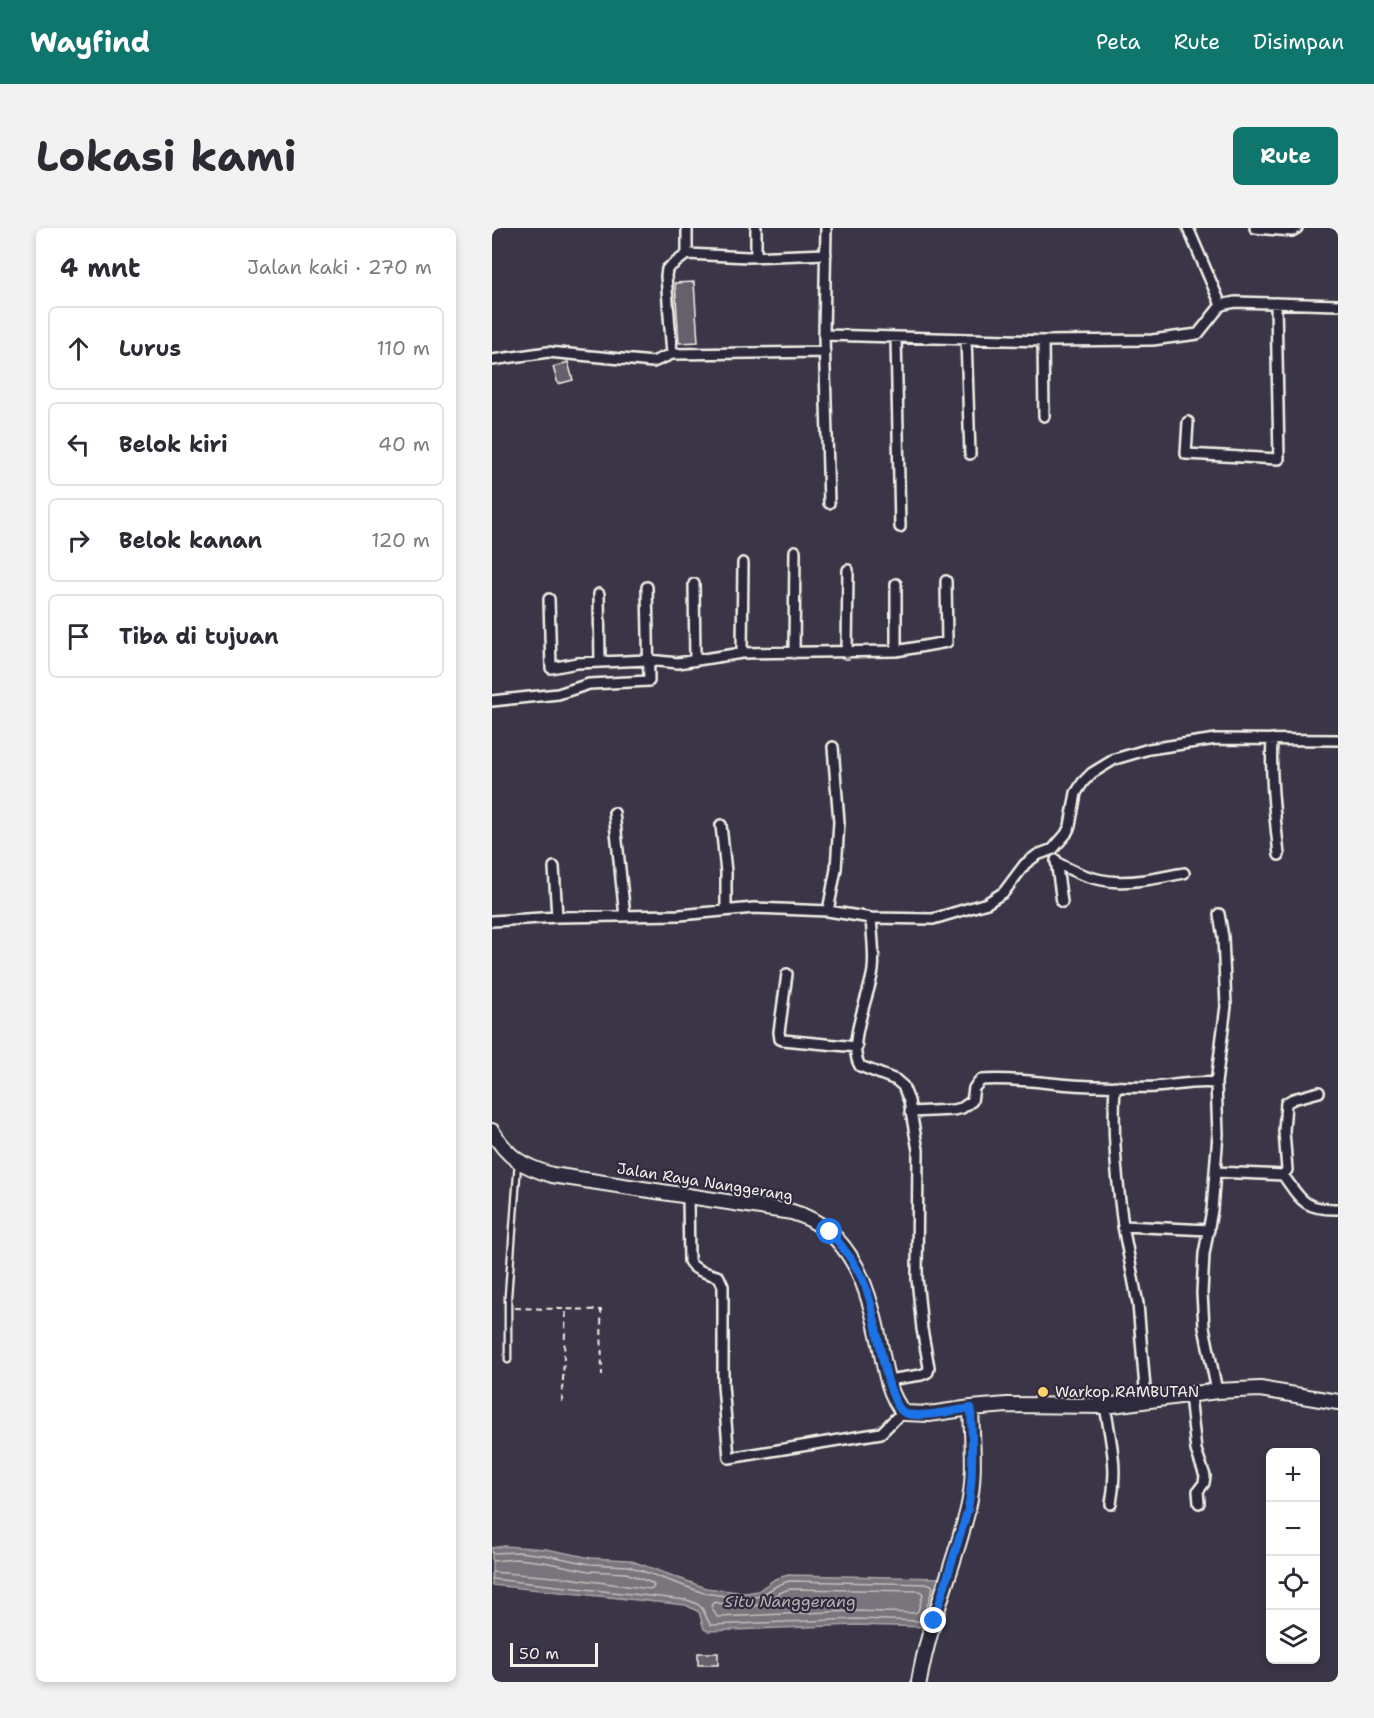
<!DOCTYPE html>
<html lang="id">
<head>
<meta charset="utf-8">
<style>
	body { margin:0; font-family:"Shantell Sans",sans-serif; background:#f2f2f3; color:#2b2b33 }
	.controls { position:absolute; right:18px; bottom:18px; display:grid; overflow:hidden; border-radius:9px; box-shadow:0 3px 9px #0003 }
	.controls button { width:54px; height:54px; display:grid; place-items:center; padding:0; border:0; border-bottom:2px solid #e1e1e2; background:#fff; color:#2b2b33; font:30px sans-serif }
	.scale { position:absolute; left:18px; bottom:15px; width:88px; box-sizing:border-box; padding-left:6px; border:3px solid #f4f1e8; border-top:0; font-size:16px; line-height:21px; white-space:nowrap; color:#f4f1e8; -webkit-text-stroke:4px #2f2a3d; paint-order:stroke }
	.stop { position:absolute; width:18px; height:18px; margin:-14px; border:4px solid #1a73e8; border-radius:50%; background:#fff }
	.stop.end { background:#1a73e8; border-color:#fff; box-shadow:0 2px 6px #0008 }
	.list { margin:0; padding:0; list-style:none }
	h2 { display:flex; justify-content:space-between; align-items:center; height:78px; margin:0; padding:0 24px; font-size:26px }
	h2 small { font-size:20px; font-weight:400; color:#7c7c81 }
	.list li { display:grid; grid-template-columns:39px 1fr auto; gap:18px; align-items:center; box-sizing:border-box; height:84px; margin:0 12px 12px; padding:0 12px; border:2px solid #e1e1e2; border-radius:9px }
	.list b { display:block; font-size:22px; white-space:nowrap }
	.list em { font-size:20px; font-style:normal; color:#7c7c81 }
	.icon { flex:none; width:33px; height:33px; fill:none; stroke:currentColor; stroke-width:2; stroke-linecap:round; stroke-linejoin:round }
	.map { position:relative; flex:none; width:846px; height:1454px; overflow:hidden; border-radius:9px }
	header { display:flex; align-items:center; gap:36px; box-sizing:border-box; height:84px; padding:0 30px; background:#0f766e; color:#fff }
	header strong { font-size:28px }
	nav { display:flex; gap:33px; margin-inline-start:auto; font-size:21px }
	.intro { display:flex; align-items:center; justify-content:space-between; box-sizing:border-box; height:144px; padding:0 36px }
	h1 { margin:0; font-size:42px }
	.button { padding:15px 27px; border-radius:9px; background:#0f766e; color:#fff; font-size:21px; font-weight:700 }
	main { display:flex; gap:36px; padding:0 36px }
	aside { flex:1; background:#fff; border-radius:9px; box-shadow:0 3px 9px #0003 }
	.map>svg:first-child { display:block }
</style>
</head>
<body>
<header>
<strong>Wayfind</strong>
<nav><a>Peta</a><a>Rute</a><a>Disimpan</a></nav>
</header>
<div class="intro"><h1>Lokasi kami</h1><a class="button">Rute</a></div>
<main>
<aside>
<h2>4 mnt<small>Jalan kaki · 270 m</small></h2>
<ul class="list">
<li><svg class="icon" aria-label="ahead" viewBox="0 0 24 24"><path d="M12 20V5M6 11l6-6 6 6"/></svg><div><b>Lurus</b></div><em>110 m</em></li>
<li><svg class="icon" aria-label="left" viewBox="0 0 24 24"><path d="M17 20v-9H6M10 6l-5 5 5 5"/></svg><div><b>Belok kiri</b></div><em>40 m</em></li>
<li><svg class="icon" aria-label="right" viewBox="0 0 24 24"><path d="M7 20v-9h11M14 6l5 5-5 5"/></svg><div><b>Belok kanan</b></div><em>120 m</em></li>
<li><svg class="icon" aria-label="arrive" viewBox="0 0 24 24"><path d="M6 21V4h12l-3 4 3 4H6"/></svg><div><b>Tiba di tujuan</b></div></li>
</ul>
</aside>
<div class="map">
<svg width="846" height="1454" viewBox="0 0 846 1454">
	<rect width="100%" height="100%" fill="#3b3647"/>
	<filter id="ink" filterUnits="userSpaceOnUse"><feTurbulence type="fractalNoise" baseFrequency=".0167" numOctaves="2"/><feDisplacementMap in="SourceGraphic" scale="12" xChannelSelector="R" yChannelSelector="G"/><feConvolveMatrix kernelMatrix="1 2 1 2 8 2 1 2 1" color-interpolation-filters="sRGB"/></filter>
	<g filter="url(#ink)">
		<path fill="#78747b" stroke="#aaa6a7" stroke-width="1.5" d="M12,1318L54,1321L99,1330L137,1332L214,1360L254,1365L266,1363L283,1351L296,1347L450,1350L435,1399L364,1397L216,1403L212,1401L207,1384L194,1377L0,1357V1320Z"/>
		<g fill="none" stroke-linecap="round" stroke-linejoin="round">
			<path stroke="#c2bfbc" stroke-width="1.5" d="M0,1325L26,1324L53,1327L98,1336L136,1338L212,1365L253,1371L268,1368L286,1357L297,1353L438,1356L441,1359L431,1391L429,1393L364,1391L219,1397C209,1385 217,1379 195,1372L0,1351
				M0,1333L25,1331L52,1334L97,1343L134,1345L160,1355L162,1358L160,1361L150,1360L76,1350L0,1344
				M298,1361L428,1363L431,1366L426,1383L423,1385L364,1383L225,1389L219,1378L222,1374C238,1377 257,1383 273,1374C282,1369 288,1363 298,1361Z"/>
		</g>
		<path fill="#65616c" stroke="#f4f1e8" stroke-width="1.5" d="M202,54L206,114L187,115L183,55Z
			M76,134L81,152L66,156L61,139Z
			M206,1425H226V1437H206Z"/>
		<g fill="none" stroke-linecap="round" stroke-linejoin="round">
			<defs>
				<path id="lane" d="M16,1132V1068L26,934"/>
				<path id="street" d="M264,0V28
					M334,0L332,107L337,275
					M696,0L729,77
					M763,0L800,3L805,0
					M195,26L256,29L334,26
					M332,107L551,113L660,112L706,106L729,77L743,74L846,77
					M404,109L408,299
					M474,111L478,226
					M551,113L552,188
					M180,126L174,48L175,41L195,26V0
					M0,132L56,124L161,134L180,126L333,124
					M696,194L694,226L787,231L784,75
					M202,356L203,432
					M404,356V423
					M107,366L108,434
					M57,371L59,440L85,435L156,432L186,435L250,425L404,423L455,414L454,353
					M250,425L251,335
					M302,425L303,323
					M355,425L356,342
					M0,473L66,466L97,456L157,453L155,359
					M780,511C778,550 783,588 787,627
					M122,585L133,688
					M229,597L234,644V682
					M564,632L570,674
					M564,634C612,662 641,655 692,645
					M62,639L65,689
					M336,683L344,641L347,594L341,519
					M379,690C380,707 383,725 381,742C378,767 354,816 368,838L404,852L411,858L417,873L426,922L425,1050L430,1101L437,1139L436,1144L429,1147L396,1152
					M0,693L65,689L188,687L262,680L336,683L379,690L441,691L495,675L512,664L533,636L545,627L561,621L574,606L578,598L584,565L591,554L600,545L623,531L657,521L724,511L846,512
					M295,746L287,804L288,811L291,812L365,819
					M623,858C620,906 625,951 631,998L717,1002
					M418,884L461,882L470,880L480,873L482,860L489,852C528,849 566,858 604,858C624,858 645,860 664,859C685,857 703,853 724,855
					M723,944L791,947L795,942L792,903L794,875L801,871L827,864
					M791,947C809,972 812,982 846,981
					M196,968L197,1033C203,1044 217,1045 227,1049L231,1058V1157L237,1230L389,1205L404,1190L412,1185
					M631,998L646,1076L654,1172
					M725,1163L712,1099L710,1065L712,1026L720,982L726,906L724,855L734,778L731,709L727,686
					M698,1167L704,1222L713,1248L712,1255L706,1263L707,1275
					M613,1178C619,1214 626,1239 619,1276"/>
				<path id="secondary" d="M0,903C16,930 30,938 60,947L300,984C362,1002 378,1065 389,1121C393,1143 397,1168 412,1185L437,1186L479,1180L515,1177L613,1178L725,1163L768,1161L846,1174
					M427,1454C437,1394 462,1339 476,1281C484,1248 480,1214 479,1180"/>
			</defs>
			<use href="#lane" stroke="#f4f1e8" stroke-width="9"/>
			<use href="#street" stroke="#f4f1e8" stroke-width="14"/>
			<use href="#secondary" stroke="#f4f1e8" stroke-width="18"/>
			<path stroke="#f4f1e8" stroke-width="2" stroke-dasharray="6 4.5" stroke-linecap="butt" d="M23,1080L109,1082L110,1147
				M70,1174L74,1081"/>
			<use href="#lane" stroke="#2f2a3d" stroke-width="4.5"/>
			<use href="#street" stroke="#2f2a3d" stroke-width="9"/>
			<use href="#secondary" stroke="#2f2a3d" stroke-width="14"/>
		</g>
	</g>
	<g fill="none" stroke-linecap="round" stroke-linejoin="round" filter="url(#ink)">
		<path stroke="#1a73e8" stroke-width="8" d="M338,1004C354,1022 369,1043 376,1066C385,1091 393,1170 411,1184C422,1192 465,1182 479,1180C480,1215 482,1246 476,1281L442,1393"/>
	</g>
	<circle fill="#ffd166" stroke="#2f2a3d" stroke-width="2" cx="551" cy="1164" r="6"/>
	<g text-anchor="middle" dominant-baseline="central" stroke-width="4.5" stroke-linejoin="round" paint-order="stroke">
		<g font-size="15" fill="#f4f1e8" stroke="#2f2a3d">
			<text transform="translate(213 954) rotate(9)">Jalan Raya Nanggerang</text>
		</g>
		<g font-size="15" fill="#f4f1e8" stroke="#2f2a3d" text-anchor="start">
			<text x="563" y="1164">Warkop RAMBUTAN</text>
		</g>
		<g font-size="16" font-style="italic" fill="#b6b2b2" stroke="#2f2a3d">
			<text x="298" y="1373">Situ Nanggerang</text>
		</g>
	</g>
</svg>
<div class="controls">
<button>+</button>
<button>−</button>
<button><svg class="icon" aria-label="locate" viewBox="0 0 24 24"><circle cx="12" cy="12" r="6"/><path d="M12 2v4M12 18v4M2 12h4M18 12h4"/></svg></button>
<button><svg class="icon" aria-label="layers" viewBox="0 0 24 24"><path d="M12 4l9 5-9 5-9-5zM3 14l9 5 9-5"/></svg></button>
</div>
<div class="scale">50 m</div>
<div class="stop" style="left:338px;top:1004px"></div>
<div class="stop end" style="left:442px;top:1393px"></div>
</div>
</main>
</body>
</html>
